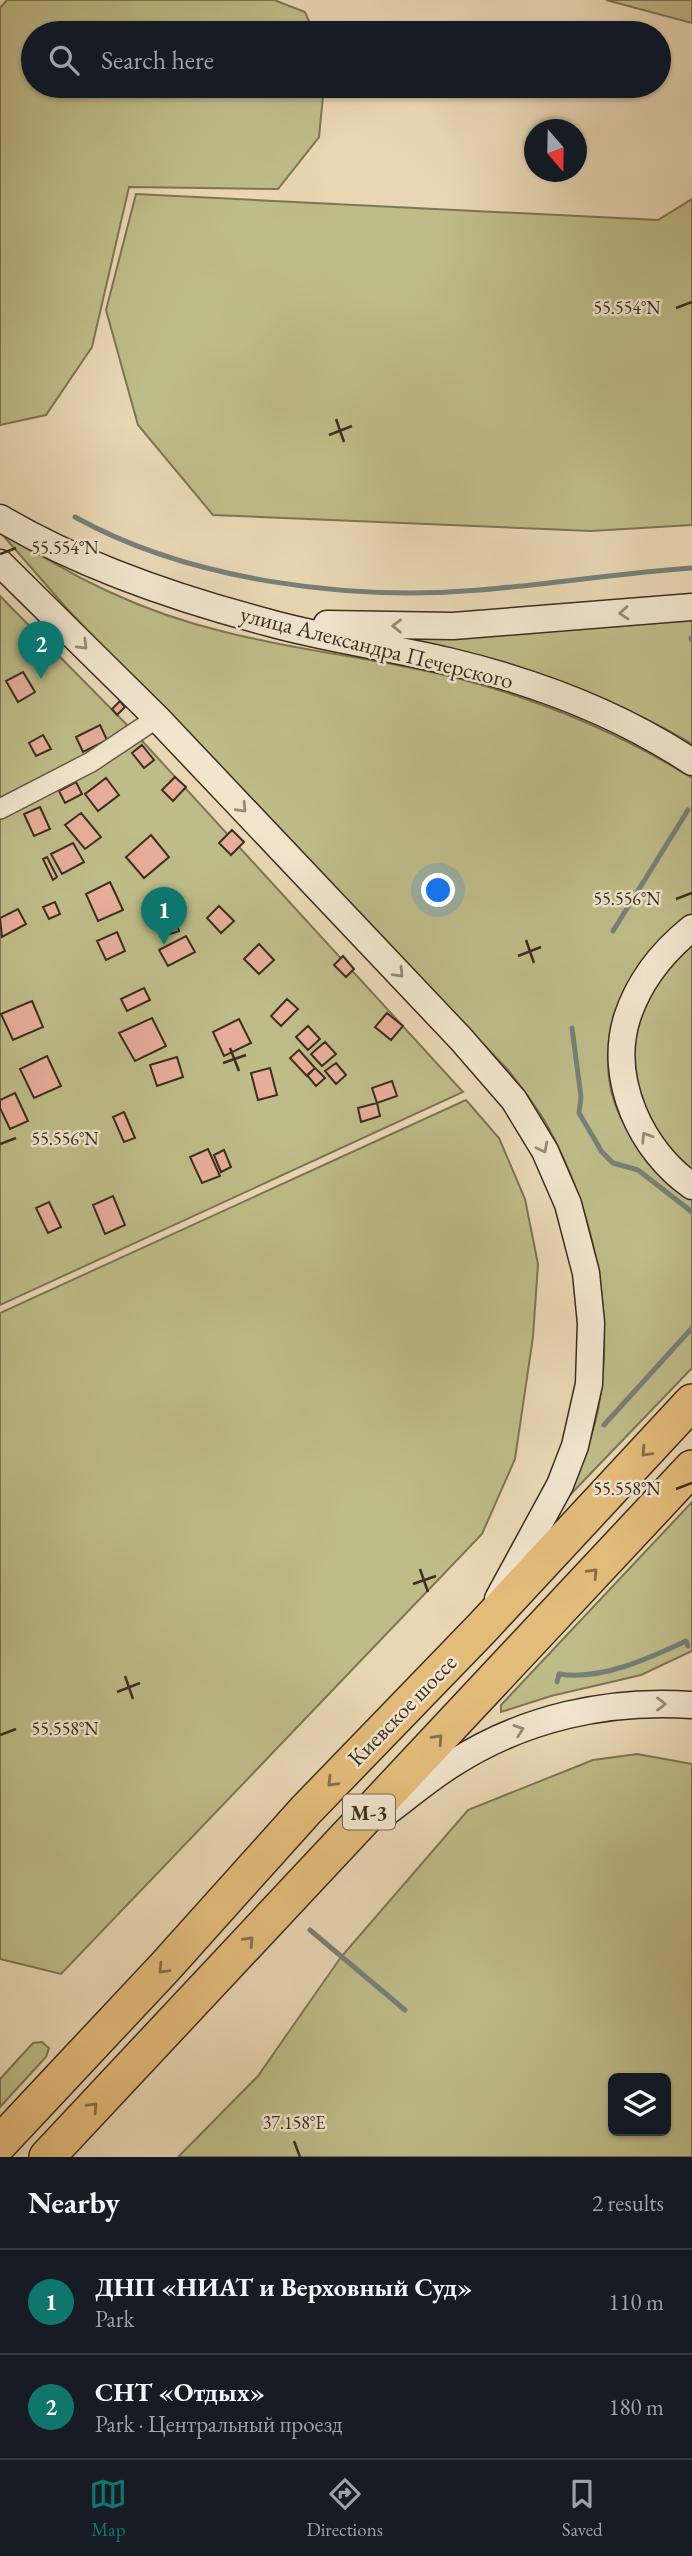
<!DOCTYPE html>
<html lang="en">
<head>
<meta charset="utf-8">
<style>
	body { margin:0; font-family:"EB Garamond",serif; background:#242831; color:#f1f3f6 }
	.controls { position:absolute; right:21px; bottom:21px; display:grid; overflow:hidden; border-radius:10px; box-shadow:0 2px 5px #0004 }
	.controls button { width:63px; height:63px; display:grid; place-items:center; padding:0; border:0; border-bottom:2px solid #363941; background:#171b24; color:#f1f3f6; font:35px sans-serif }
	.compass { position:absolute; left:524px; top:119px; width:63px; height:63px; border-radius:50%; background:#171b24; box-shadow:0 2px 5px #0004; rotate:160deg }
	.you { position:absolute; left:439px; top:891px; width:24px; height:24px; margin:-18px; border:5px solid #fff; border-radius:50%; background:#1a73e8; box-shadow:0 0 0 10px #1a73e833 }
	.badge { display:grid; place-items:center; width:46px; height:46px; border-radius:50%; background:#0f766e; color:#fff; font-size:23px; font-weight:700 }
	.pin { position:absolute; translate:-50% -58px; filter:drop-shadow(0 2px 4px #0008) }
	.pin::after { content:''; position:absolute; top:37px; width:24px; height:21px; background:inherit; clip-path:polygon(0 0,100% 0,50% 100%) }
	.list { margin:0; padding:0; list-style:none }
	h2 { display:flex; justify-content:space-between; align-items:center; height:91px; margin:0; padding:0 28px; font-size:30px }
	h2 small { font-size:23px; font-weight:400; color:#9ea1a6 }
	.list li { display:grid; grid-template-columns:46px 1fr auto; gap:21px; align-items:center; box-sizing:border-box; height:105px; padding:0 28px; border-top:2px solid #363941 }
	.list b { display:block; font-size:26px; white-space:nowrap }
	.list p { margin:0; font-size:23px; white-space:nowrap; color:#9ea1a6 }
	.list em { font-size:23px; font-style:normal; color:#9ea1a6 }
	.icon { flex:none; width:38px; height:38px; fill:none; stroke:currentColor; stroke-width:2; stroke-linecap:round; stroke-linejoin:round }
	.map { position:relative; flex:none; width:692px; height:2157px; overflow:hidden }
	.search { position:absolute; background:#171b24; box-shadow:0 2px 5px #0004; left:21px; right:21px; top:21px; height:77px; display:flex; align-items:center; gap:18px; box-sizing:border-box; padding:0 24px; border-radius:38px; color:#9ea1a6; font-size:26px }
	.sheet { height:301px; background:#171b24 }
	nav { display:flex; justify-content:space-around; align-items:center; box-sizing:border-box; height:98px; border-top:2px solid #363941; background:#171b24; font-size:19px; color:#9ea1a6 }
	nav a { display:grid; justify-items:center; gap:4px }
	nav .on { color:#0f766e }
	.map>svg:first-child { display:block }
</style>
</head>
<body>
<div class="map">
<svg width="692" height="2157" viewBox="0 0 692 2157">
	<rect width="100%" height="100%" fill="#e9d7b4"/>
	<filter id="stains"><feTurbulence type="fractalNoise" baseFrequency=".00286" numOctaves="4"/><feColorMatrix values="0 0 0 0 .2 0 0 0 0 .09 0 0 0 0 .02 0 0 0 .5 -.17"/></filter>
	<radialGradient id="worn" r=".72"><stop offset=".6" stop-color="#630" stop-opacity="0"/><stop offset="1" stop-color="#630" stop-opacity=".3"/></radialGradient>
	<path fill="#bebc88" stroke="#7e7554" stroke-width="2" fill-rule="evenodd" d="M7,0H274L305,12L314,33H33V86H324L319,137L278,189L129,187L92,347L46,415L0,425V8Z
		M606,0H692V23Z
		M136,194L658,220L692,199V525L591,531L213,515L138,425L106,310Z
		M0,529C70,577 141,612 225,632C304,652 385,659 464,680C545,702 620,733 692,778V914C628,954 585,1046 621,1118C638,1149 667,1173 692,1197V1368L569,1496C580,1468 592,1439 598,1410C616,1313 594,1212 548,1127C537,1107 522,1088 508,1070L69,611L0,532Z
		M0,596L135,733L463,1092L0,1305Z
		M692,619V744C604,692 509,662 410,640Z
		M692,941V1175L652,1129L633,1072L635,1034L651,988Z
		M466,1100L499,1138L525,1199L538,1264L533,1337L515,1459L482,1534L61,1974L0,1959V1313Z
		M692,1502V1651L641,1675L551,1696L501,1712V1705Z
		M637,1754L692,1764V2157H178L258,2076L341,1957L468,1810L593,1760ZM613,2078H666V2131H613Z
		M42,2042L49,2048L46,2057L0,2107V2079L33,2043Z"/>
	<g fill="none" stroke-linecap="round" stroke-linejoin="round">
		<path stroke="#76807a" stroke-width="5" d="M75,517C190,581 350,601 480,590C550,584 621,573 692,568
			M691,638L692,640
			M613,931L688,810
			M572,1028L581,1097L579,1113L602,1152L613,1163L638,1170L692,1212
			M604,1425L692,1328
			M557,1682L559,1674C600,1681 650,1658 686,1641L688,1646
			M310,1930L405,2010"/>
	</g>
	<path fill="#e7ad99" stroke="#3d2e1f" stroke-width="2" d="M23,672L35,692L18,702L6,681Z
		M120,701L125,707L117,715L112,709Z
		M100,725L107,740L83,752L76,737Z
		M43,735L51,749L36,756L29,743Z
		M142,745L154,760L144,768L132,753Z
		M175,777L186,787L173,801L162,790Z
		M106,778L119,795L98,811L85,794Z
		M76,782L82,794L65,803L59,791Z
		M40,807L50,829L34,836L24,814Z
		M81,813L101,837L85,849L65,825Z
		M232,830L244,842L231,855L219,843Z
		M151,835L169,857L144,878L126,857Z
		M73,843L84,862L62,874L51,854Z
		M47,857L57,877L53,880L43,859Z
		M110,882L123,910L98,921L86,894Z
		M157,897L171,912L157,925L143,910Z
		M55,902L60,914L49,919L43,907Z
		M219,906L234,921L221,933L207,918Z
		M18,909L26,924L2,937L0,918Z
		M176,922L179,931L161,937L158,928Z
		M117,932L125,951L106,960L97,941Z
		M186,936L195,952L168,966L159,950Z
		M259,944L274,960L259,974L244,959Z
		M343,956L354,969L346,977L334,965Z
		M144,988L150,1000L127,1011L121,999Z
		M287,999L298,1009L281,1026L271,1016Z
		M32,1001L43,1027L13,1040L1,1014Z
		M387,1013L403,1026L391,1040L375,1027Z
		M152,1018L166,1046L135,1061L119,1033Z
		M239,1019L251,1043L224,1056L213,1032Z
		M308,1026L320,1039L308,1050L296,1037Z
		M325,1042L336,1054L322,1066L311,1054Z
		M299,1050L315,1068L307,1076L290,1058Z
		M47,1056L61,1086L34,1098L20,1069Z
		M177,1057L183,1077L157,1086L150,1065Z
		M336,1063L346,1075L336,1084L325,1071Z
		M270,1068L277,1095L258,1100L251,1073Z
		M315,1068L325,1078L316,1086L307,1075Z
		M392,1081L397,1096L377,1103L372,1088Z
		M15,1093L28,1121L10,1129L0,1108V1100Z
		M377,1103L380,1116L361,1122L358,1108Z
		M124,1112L135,1138L124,1142L113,1117Z
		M208,1149L220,1176L202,1183L190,1157Z
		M224,1150L231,1167L221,1172L214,1155Z
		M113,1196L125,1225L105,1234L93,1205Z
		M49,1202L61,1227L48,1233L36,1208Z"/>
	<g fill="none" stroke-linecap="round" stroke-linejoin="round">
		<defs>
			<path id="street" d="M0,809L91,762L157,718"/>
			<path id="secondary" d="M0,518C81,566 175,598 266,622C326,639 388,647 448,661C532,681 620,714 692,762
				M0,563L157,718L461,1039L514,1100L545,1151L568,1204L586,1273L591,1323L589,1384L575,1446L560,1485L498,1599
				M327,624L453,626L692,607
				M692,928C662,952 639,981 627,1018C608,1079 641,1151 692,1186
				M383,1815C406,1798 428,1779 452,1764C523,1718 608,1699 692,1705"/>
			<path id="highway" d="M0,2143L165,1967L306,1810L482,1628L692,1402
				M47,2157L692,1468"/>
		</defs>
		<use href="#street" stroke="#685844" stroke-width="22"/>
		<use href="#secondary" stroke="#3d2e1f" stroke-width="29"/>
		<use href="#highway" stroke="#3d2e1f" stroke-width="38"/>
		<use href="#street" stroke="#f1e5ce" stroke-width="19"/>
		<use href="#secondary" stroke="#f1e5ce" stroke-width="26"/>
		<use href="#highway" stroke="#e4bc7a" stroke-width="35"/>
	</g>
	<defs><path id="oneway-chevron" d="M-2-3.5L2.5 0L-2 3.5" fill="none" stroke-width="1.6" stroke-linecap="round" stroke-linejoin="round" transform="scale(1.75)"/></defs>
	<g stroke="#978a76">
		<use href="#oneway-chevron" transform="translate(624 613) rotate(176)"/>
		<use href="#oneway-chevron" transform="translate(397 626) rotate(-179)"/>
		<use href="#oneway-chevron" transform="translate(83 645) rotate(44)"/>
		<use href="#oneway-chevron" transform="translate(242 808) rotate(47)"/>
		<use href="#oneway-chevron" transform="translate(399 973) rotate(47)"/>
		<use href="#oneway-chevron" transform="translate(646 1137) rotate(-122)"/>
		<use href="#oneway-chevron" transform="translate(543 1148) rotate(63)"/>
		<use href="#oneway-chevron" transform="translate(661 1704)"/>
		<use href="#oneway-chevron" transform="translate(519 1730) rotate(-19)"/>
	</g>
	<g stroke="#886e48">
		<use href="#oneway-chevron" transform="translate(646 1452) rotate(133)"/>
		<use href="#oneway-chevron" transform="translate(593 1573) rotate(-47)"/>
		<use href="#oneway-chevron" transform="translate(438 1739) rotate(-47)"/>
		<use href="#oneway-chevron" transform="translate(332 1782) rotate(134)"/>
		<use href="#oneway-chevron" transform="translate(249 1941) rotate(-47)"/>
		<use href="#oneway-chevron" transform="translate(163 1969) rotate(133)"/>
		<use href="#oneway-chevron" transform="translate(93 2107) rotate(-47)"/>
	</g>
	<path fill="none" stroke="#3d2e1f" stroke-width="2.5" d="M676,308L692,302M336,419L344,442M329,435L352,426M0,554L16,548M676,899L692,893M526,940L534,963M518,956L541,947M230,1048L239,1071M223,1063L246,1055M0,1144L16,1138M676,1489L692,1483M420,1569L428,1592M413,1584L436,1576M125,1676L133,1699M117,1692L140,1683M0,1735L16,1729M294,2141L300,2157"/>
	<g text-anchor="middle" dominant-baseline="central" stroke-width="5" stroke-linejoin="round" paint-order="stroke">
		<rect fill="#f1e5ce" stroke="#736554" stroke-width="2" x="343" y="1794.5" width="52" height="35" rx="5"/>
		<g font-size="21" font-weight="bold" fill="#3d2e1f">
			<text x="369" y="1812">М-3</text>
		</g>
		<g font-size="23" fill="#3d2e1f" stroke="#f1e5ce">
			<text transform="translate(377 647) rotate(14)">улица Александра Печерского</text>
			<text transform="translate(402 1710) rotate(-46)">Киевское шоссе</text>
		</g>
	</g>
	<g font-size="18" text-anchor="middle" fill="#3d2e1f" stroke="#f1e5ce" stroke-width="5" stroke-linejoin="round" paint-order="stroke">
		<text x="627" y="314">55.554°N</text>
		<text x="65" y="554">55.554°N</text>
		<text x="627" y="905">55.556°N</text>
		<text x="65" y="1145">55.556°N</text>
		<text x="627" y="1495">55.558°N</text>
		<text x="65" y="1735">55.558°N</text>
		<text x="294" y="2129">37.158°E</text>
	</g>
	<rect width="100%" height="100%" filter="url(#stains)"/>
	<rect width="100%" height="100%" fill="url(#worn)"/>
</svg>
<div class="controls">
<button><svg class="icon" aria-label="layers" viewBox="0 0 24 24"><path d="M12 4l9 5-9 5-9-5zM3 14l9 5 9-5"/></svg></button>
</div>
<svg class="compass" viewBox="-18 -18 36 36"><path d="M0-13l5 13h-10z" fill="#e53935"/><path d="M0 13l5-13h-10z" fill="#9ea1a6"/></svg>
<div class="you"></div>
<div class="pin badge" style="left:164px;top:945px">1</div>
<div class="pin badge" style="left:41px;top:679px">2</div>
<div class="search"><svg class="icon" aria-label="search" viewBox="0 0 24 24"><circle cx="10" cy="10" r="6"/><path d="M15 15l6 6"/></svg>Search here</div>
</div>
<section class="sheet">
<h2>Nearby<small>2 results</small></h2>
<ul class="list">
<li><span class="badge">1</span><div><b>ДНП «НИАТ и Верховный Суд»</b><p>Park</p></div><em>110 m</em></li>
<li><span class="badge">2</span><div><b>СНТ «Отдых»</b><p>Park · Центральный проезд</p></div><em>180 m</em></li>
</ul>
</section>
<nav>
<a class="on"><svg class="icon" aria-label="map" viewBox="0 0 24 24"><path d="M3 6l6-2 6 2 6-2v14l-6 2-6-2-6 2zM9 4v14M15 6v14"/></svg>Map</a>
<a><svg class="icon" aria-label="directions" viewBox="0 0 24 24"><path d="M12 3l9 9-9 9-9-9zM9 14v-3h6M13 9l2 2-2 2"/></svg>Directions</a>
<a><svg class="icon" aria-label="saved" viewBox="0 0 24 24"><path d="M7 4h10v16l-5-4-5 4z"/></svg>Saved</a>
</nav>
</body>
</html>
